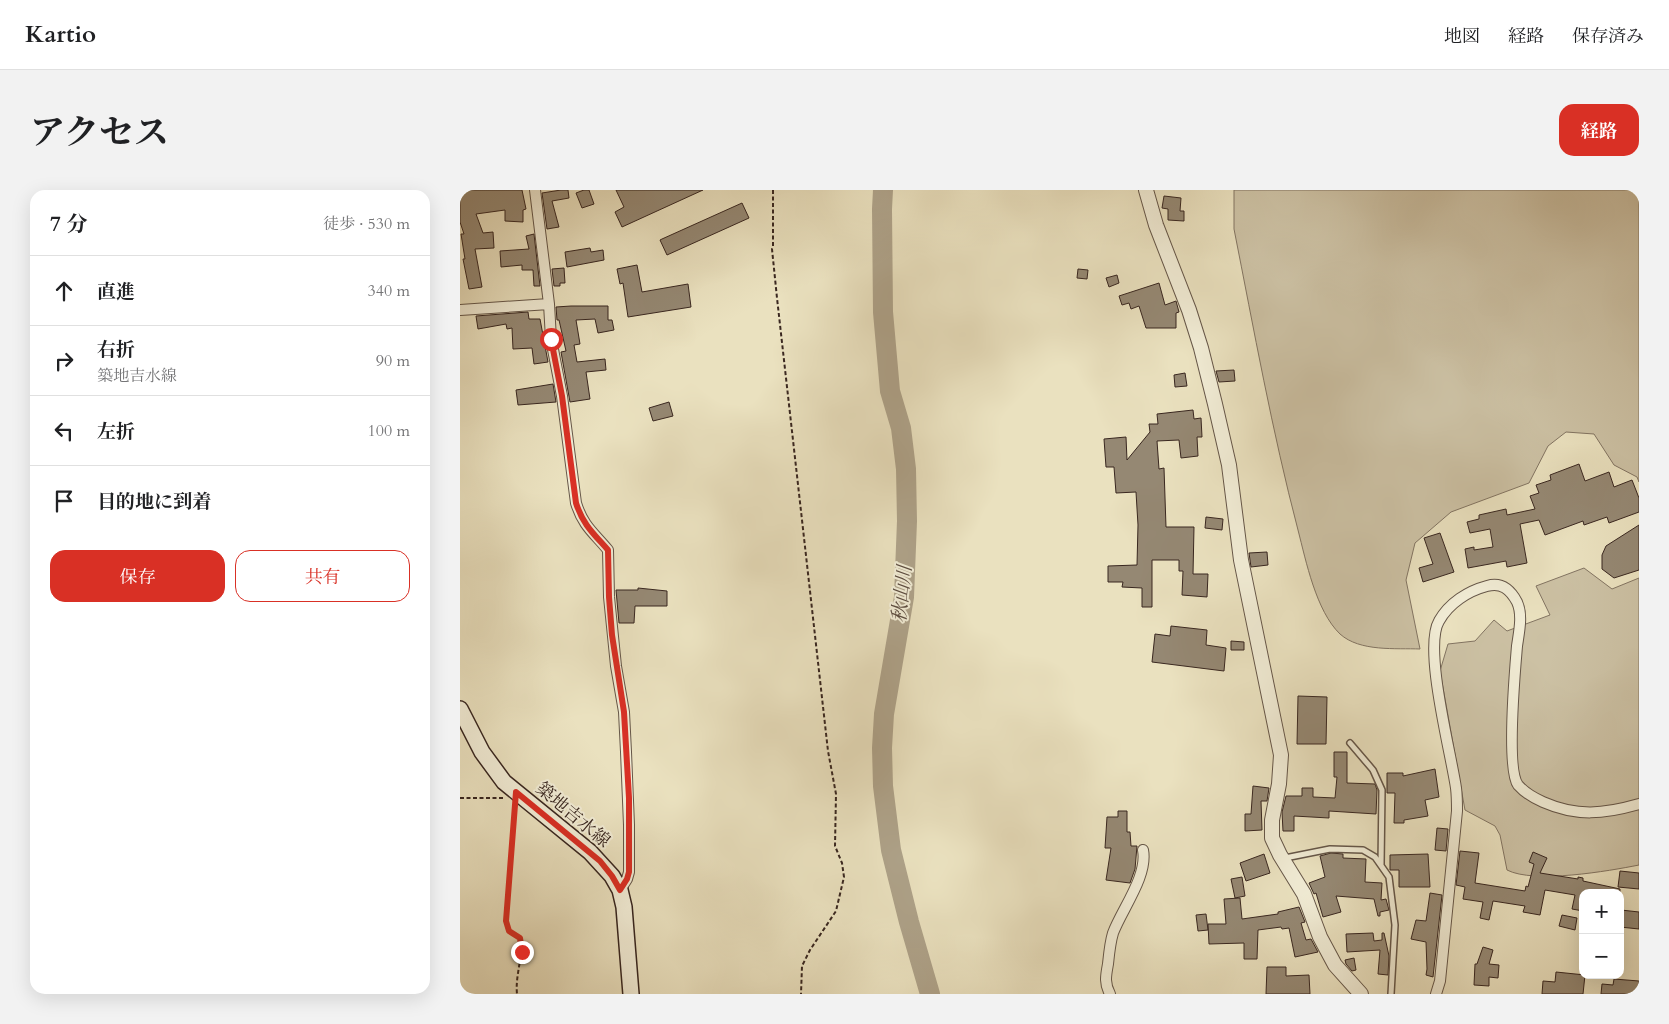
<!DOCTYPE html>
<html lang="ja">
<head>
<meta charset="utf-8">
<style>
	body { margin:0; font-family:Cardo,"Noto Serif JP",serif; background:#f2f2f2; color:#202124 }
	.controls { position:absolute; right:15px; bottom:15px; display:grid; overflow:hidden; border-radius:10px; box-shadow:0 5px 20px #0002 }
	.controls button { width:45px; height:45px; display:grid; place-items:center; padding:0; border:0; border-bottom:1px solid #e0e0e0; background:#fff; color:#202124; font:25px sans-serif }
	.stop { position:absolute; width:15px; height:15px; margin:-11px; border:4px solid #d93025; border-radius:50%; background:#fff }
	.stop.end { background:#d93025; border-color:#fff; box-shadow:0 1px 5px #0008 }
	.list { margin:0; padding:0; list-style:none }
	h2 { display:flex; justify-content:space-between; align-items:center; height:65px; margin:0; padding:0 20px; font-size:21px }
	h2 small { font-size:16px; font-weight:400; color:#757577 }
	.list li { display:grid; grid-template-columns:32px 1fr auto; gap:15px; align-items:center; box-sizing:border-box; height:70px; padding:0 20px; border-top:1px solid #e0e0e0 }
	.list b { display:block; font-size:19px; white-space:nowrap }
	.list p { margin:0; font-size:16px; white-space:nowrap; color:#757577 }
	.list em { font-size:16px; font-style:normal; color:#757577 }
	.actions { display:flex; gap:10px; padding:15px 20px }
	.actions a { flex:1; padding:11px 0; border:1px solid #d93025; border-radius:15px; text-align:center; font-size:18px; color:#d93025 }
	.actions .main { background:#d93025; color:#fff }
	.icon { flex:none; width:28px; height:28px; fill:none; stroke:currentColor; stroke-width:2; stroke-linecap:round; stroke-linejoin:round }
	.map { position:relative; flex:none; width:1179px; height:804px; overflow:hidden; border-radius:15px }
	header { display:flex; align-items:center; gap:30px; box-sizing:border-box; height:70px; padding:0 25px; background:#fff; border-bottom:1px solid #e0e0e0 }
	header strong { font-size:24px }
	nav { display:flex; gap:28px; margin-inline-start:auto; font-size:18px }
	.intro { display:flex; align-items:center; justify-content:space-between; box-sizing:border-box; height:120px; padding:0 30px }
	h1 { margin:0; font-size:35px }
	.button { padding:12px 22px; border-radius:15px; background:#d93025; color:#fff; font-size:18px; font-weight:700 }
	main { display:flex; gap:30px; padding:0 30px }
	aside { flex:1; background:#fff; border-radius:15px; box-shadow:0 5px 20px #0002 }
	.map>svg:first-child { display:block }
</style>
</head>
<body>
<header>
<strong>Kartio</strong>
<nav><a>地図</a><a>経路</a><a>保存済み</a></nav>
</header>
<div class="intro"><h1>アクセス</h1><a class="button">経路</a></div>
<main>
<aside>
<h2>7 分<small>徒歩 · 530 m</small></h2>
<ul class="list">
<li><svg class="icon" aria-label="ahead" viewBox="0 0 24 24"><path d="M12 20V5M6 11l6-6 6 6"/></svg><div><b>直進</b></div><em>340 m</em></li>
<li><svg class="icon" aria-label="right" viewBox="0 0 24 24"><path d="M7 20v-9h11M14 6l5 5-5 5"/></svg><div><b>右折</b><p>築地吉水線</p></div><em>90 m</em></li>
<li><svg class="icon" aria-label="left" viewBox="0 0 24 24"><path d="M17 20v-9H6M10 6l-5 5 5 5"/></svg><div><b>左折</b></div><em>100 m</em></li>
<li><svg class="icon" aria-label="arrive" viewBox="0 0 24 24"><path d="M6 21V4h12l-3 4 3 4H6"/></svg><div><b>目的地に到着</b></div></li>
</ul>
<div class="actions"><a class="main">保存</a><a>共有</a></div>
</aside>
<div class="map">
<svg width="1179" height="804" viewBox="0 0 1179 804">
	<rect width="100%" height="100%" fill="#eae1bf"/>
	<filter id="stains"><feTurbulence type="fractalNoise" baseFrequency=".004" numOctaves="4"/><feColorMatrix values="0 0 0 0 .2 0 0 0 0 .09 0 0 0 0 .02 0 0 0 .5 -.17"/></filter>
	<radialGradient id="worn" r=".72"><stop offset=".6" stop-color="#630" stop-opacity="0"/><stop offset="1" stop-color="#630" stop-opacity=".3"/></radialGradient>
	<path fill="#ccc1a4" stroke="#827462" d="M774,0H1179V292L1177,287L1154,275L1134,244L1106,242L1088,256L1069,293L991,322L955,353L946,390L960,459C936,458 900,462 880,444C856,421 846,371 838,340C812,241 794,140 774,39Z
		M1124,378L1152,399L1179,388V675C1149,681 1074,694 1047,680L1040,645L1035,636L1005,620L980,481L988,454L1015,451L1034,430L1047,441L1090,425L1076,396Z"/>
	<g fill="none" stroke-linecap="round" stroke-linejoin="round">
		<path stroke="#aea289" stroke-width="20" d="M423,0L422,19L423,122L430,201L441,238L446,279L447,331L444,407L424,524L422,558L423,596L431,660L449,732L470,804"/>
	</g>
	<path fill="#958873" stroke="#392720" d="M0,0H62L66,19L63,20V32L45,31V20L16,24L23,43L33,42L34,58L15,59L22,97L9,99L3,69H5L1,44H4L0,32Z
		M101,0H108L109,8L92,11L99,37L87,39L82,3Z
		M124,0H129L134,14L122,18L116,3Z
		M156,0H243L162,37L155,22L164,17Z
		M704,6L721,8L720,21H724V31L708,30V19L702,18Z
		M282,13L289,28L207,65L200,50L202,49Z
		M74,44L80,96H74L73,80H62V75L41,77L40,61L69,59L66,46Z
		M130,58L131,62L143,60L144,70L107,77L105,62Z
		M177,75L182,102L228,94L231,117L168,127L163,93L160,94L157,79Z
		M104,78L105,93H100V96H94L92,79Z
		M618,79L628,80L627,89L617,88Z
		M657,85L659,93L649,97L646,88Z
		M699,93L705,115L716,111L719,122L716,123V138H686L679,116L671,119L669,113L662,115L659,106Z
		M111,116H148V130H152L154,140L138,143L135,129L116,130L120,154L114,155L117,172L145,169L146,180L126,182L130,209L110,212L101,162L106,161L99,130H97L96,117Z
		M68,122L69,129H80L88,172L74,174L72,158L53,159L52,138L47,139L46,134L18,139L16,126Z
		M774,180L775,191L759,192L756,181Z
		M725,183L727,196L715,197L714,185Z
		M93,194L96,212L58,215L56,200Z
		M209,212L213,226L193,231L189,218Z
		M733,220L734,229L741,228L742,247H737L738,266L721,268L719,250L697,251L699,279L704,278L706,337H734L733,384H748L747,407L722,405L723,381H719V370H692V417H682V398L662,397L663,392H648V376L677,375L678,335L676,302L656,303L654,277H646L644,249L666,247L667,270L690,242L689,234H698L697,224Z
		M1119,274L1125,291L1149,282L1154,297L1172,290L1179,308V322L1149,333L1147,327L1124,335L1123,331L1085,345L1079,330L1060,334L1067,373L1047,377L1046,371L1008,378L1005,359L1014,357V360L1033,357L1030,339L1010,343L1007,332L1019,329V325L1046,319L1047,325L1075,319L1070,306L1079,303L1076,295L1091,290L1090,285Z
		M746,327L763,329L762,340L745,338Z
		M1179,335V380L1154,388L1142,379V365L1146,356Z
		M980,343L994,382L963,392L959,378L973,374L964,348Z
		M807,362L808,375L791,377L789,363Z
		M178,398L207,401V416H175L174,433H159L156,400H178Z
		M711,436L747,440L746,455L766,458L764,481L692,472L695,444L710,446Z
		M771,451L784,452V460H771Z
		M838,506L867,507L866,554H837Z
		M874,562H887V593L915,594L917,600L916,624L869,621V628L834,626V641H823L822,622L826,606H842V598H853V607L875,608L877,587H874Z
		M975,579L979,607L965,610L968,626L944,630V633H934L935,603H927V583H943V586Z
		M793,596L809,598L807,611H801L802,640L785,641V624H791Z
		M658,621H667V642H670L671,656H677L675,679L670,693L646,690L651,658H645L647,627H658Z
		M977,638L988,639L986,661L975,660Z
		M1000,661L1019,663L1015,693L1065,701L1066,696L1068,697L1074,674L1069,672L1073,662L1087,668L1080,683L1118,689V687L1123,688V691L1160,699V703H1123V721L1112,719L1115,705L1085,700L1080,725L1063,722L1065,716L1033,711L1029,730L1020,728L1023,712L1003,709L1005,697L996,695Z
		M871,663L883,664V668L906,669L905,692L922,693L921,710L926,709L929,720L920,722V726H918L914,709L876,706L881,722L863,727L856,703L854,704L849,693L865,687L860,666Z
		M804,664L810,683L786,691L780,673Z
		M968,664L970,697H939V680H930V665Z
		M1160,681L1179,683V699L1158,697Z
		M782,687L785,706L775,708L771,689Z
		M970,703L982,705L973,787L966,785L967,779L966,752L951,749L956,730L966,731Z
		M780,708L782,729L818,724V722L839,717L845,732L841,733L846,750L851,749L858,762L835,767L829,738L822,739L821,737L798,740L797,769H784V753L749,754L748,734H766L764,709Z
		M1161,720L1179,722V739L1160,737Z
		M746,724L748,740L738,741L736,725Z
		M1102,725L1117,728L1115,740L1099,736Z
		M913,743L914,751L922,750V743H924L929,766L928,785L918,784L920,760L887,762L886,744Z
		M1023,757L1033,760L1029,774L1039,775L1038,788L1029,787V796L1014,795L1015,774H1017Z
		M894,768L896,780L892,781L886,774L885,770Z
		M807,777H826V786L849,785L850,804H806Z
		M1096,782L1125,785L1123,804H1082L1083,791L1095,792Z
		M1154,789L1179,791L1178,804H1141L1142,794L1153,795Z"/>
	<g fill="none" stroke-linecap="round" stroke-linejoin="round">
		<defs>
			<path id="service" d="M890,553L913,580L922,600L921,675
				M825,668L870,659L903,660L915,667L929,687L935,735L931,804"/>
			<path id="minor" d="M75,0L89,114L91,149L102,206L116,313C123,336 134,343 148,360L149,407L156,476L164,522L166,562L169,635V682L167,689L160,700
				M0,120L89,114
				M650,804C644,793 646,785 648,774C649,764 650,753 653,743C662,719 688,686 683,660
				M976,804L980,791L997,621C997,614 997,606 996,598C991,563 963,458 979,431C989,413 1008,401 1027,396C1041,392 1050,399 1057,412C1063,425 1059,442 1057,456C1055,480 1046,579 1058,595C1065,603 1074,608 1083,612C1117,627 1144,624 1179,614"/>
			<path id="tertiary" d="M686,0L696,35L729,120L741,158L755,214L769,275L781,370L821,565L819,594L812,630V648L820,665L844,704L860,747L875,775L901,804"/>
			<path id="secondary" d="M0,519L22,562L44,592L130,662L152,686L160,700L164,717L171,804"/>
		</defs>
		<use href="#service" stroke="#655648" stroke-width="8"/>
		<use href="#minor" stroke="#655648" stroke-width="12"/>
		<use href="#tertiary" stroke="#655648" stroke-width="16"/>
		<use href="#secondary" stroke="#392720" stroke-width="18"/>
		<path stroke="#392720" stroke-width="2" stroke-dasharray="4 2.5" stroke-linecap="butt" d="M313,0V56L312,59L317,108L368,561L376,604L375,656L382,673L384,687L376,721L350,760L342,776L341,804
			M0,608H43
			M55,618L46,731L49,741L60,748C64,766 55,784 57,804"/>
		<use href="#service" stroke="#f1ecd5" stroke-width="5"/>
		<use href="#minor" stroke="#f1ecd5" stroke-width="10"/>
		<use href="#tertiary" stroke="#f1ecd5" stroke-width="14"/>
		<use href="#secondary" stroke="#f1ecd5" stroke-width="15"/>
	</g>
	<g fill="none" stroke-linecap="round" stroke-linejoin="round">
		<path stroke="#d93025" stroke-width="6" d="M62,762L60,748L49,741L46,731L56,602L140,671L152,686L160,700L167,689L169,682V608L164,522L152,445L149,407L148,360C134,344 123,335 116,313L102,206L91,149"/>
	</g>
	<g text-anchor="middle" dominant-baseline="central" stroke-width="4" stroke-linejoin="round" paint-order="stroke">
		<g font-size="18" fill="#392720" stroke="#f1ecd5">
			<text transform="translate(113 625) rotate(40)">築地吉水線</text>
		</g>
		<g font-size="19" font-style="italic" fill="#5c4c40" stroke="#f1ecd5">
			<text transform="translate(442 404) rotate(-84)">秋山川</text>
		</g>
	</g>
	<rect width="100%" height="100%" filter="url(#stains)"/>
	<rect width="100%" height="100%" fill="url(#worn)"/>
</svg>
<div class="controls">
<button>+</button>
<button>−</button>
</div>
<div class="stop" style="left:91px;top:149px"></div>
<div class="stop end" style="left:62px;top:762px"></div>
</div>
</main>
</body>
</html>
